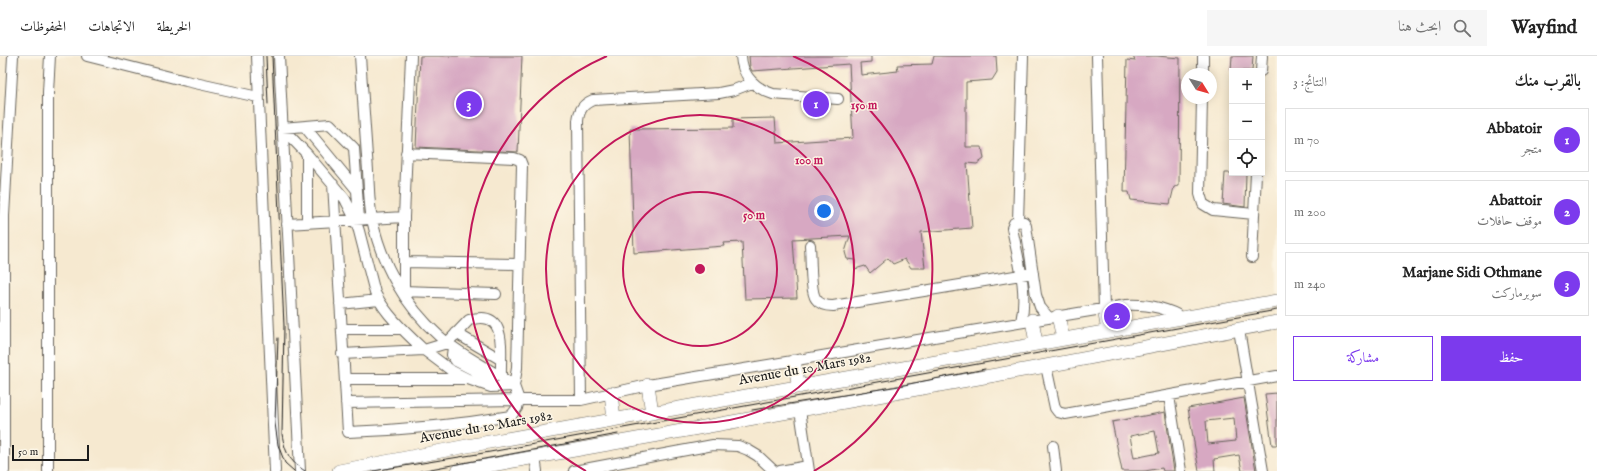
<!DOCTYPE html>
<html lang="ar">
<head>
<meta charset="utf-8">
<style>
	body { margin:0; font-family:"IM FELL English",Amiri,serif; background:#f6f6f6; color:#222; direction:rtl }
	.controls { position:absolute; right:12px; top:12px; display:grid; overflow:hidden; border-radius:0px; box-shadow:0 2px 10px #0003 }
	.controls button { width:36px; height:36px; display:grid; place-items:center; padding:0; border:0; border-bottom:1px solid #e0e0e0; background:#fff; color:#222; font:20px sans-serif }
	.compass { position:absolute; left:1181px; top:12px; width:36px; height:36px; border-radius:50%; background:#fff; box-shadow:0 2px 10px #0003; rotate:127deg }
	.scale { position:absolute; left:12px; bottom:10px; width:77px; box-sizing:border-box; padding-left:4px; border:2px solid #1c1c1c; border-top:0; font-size:11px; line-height:14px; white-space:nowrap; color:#1c1c1c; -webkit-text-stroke:3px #fcf5e5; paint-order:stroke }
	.you { position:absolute; left:824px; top:155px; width:14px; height:14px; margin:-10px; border:3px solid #fff; border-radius:50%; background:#1a73e8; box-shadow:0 0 0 6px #1a73e833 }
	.badge { display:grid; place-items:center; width:26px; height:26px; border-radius:50%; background:#7c3aed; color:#fff; font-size:13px; font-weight:700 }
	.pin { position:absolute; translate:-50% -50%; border:2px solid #fff; box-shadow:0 1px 4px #0006 }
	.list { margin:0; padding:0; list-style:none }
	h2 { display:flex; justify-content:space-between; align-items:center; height:52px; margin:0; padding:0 16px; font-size:17px }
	h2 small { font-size:13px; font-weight:400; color:#767676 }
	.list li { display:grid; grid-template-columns:26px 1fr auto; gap:12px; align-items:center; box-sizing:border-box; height:64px; margin:0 8px 8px; padding:0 8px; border:1px solid #e0e0e0; border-radius:0px }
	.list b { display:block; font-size:15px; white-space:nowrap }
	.list p { margin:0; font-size:13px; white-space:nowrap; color:#767676 }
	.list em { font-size:13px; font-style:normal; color:#767676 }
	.actions { display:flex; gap:8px; padding:12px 16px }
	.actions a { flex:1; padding:9px 0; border:1px solid #7c3aed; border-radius:0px; text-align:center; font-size:14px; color:#7c3aed }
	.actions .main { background:#7c3aed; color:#fff }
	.icon { flex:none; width:22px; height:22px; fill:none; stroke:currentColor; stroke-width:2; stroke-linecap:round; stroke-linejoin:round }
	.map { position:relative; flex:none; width:1277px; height:415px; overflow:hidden; direction:ltr }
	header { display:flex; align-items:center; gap:24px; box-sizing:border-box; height:56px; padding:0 20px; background:#fff; border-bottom:1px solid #e0e0e0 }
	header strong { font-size:19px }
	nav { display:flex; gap:22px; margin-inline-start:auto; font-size:14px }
	.search { width:280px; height:36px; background:#f6f6f6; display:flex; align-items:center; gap:10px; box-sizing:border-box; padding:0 14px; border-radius:0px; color:#767676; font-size:15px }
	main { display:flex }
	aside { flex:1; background:#fff }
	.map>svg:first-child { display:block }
</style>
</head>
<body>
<header>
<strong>Wayfind</strong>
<div class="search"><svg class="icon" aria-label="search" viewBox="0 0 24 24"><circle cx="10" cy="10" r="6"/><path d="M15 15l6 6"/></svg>ابحث هنا</div>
<nav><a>الخريطة</a><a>الاتجاهات</a><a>المحفوظات</a></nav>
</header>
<main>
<aside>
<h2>بالقرب منك<small>النتائج: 3</small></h2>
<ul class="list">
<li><span class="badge">1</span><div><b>Abbatoir</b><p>متجر</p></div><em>70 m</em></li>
<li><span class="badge">2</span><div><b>Abattoir</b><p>موقف حافلات</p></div><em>200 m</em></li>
<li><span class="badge">3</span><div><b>Marjane Sidi Othmane</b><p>سوبرماركت</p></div><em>240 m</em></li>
</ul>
<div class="actions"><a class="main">حفظ</a><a>مشاركة</a></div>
</aside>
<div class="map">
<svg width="1277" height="415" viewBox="0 0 1277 415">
	<rect width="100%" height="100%" fill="#fcf5e5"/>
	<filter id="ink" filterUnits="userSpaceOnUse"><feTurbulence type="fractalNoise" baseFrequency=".025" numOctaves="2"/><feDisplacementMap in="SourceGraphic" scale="8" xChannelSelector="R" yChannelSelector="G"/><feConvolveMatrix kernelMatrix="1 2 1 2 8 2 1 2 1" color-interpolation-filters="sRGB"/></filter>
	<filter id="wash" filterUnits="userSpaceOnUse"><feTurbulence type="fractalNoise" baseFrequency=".012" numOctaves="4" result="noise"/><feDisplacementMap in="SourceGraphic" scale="16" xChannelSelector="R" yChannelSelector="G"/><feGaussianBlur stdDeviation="0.9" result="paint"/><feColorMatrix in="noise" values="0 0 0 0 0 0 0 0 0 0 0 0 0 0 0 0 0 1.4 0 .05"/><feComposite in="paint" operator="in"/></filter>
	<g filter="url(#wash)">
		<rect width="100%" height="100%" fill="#f6e9d0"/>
		<g id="blocks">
			<path fill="#d7a8c2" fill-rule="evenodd" d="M420,0H522L518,96L416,91Z
				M749,0H871V6L860,7L861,19L898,15L897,9L932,8L934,0H996L997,16L992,24L966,26V91H982L984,103L977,108L967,107L972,172L921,176L925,212H911L905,203L893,208L888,202L870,217L865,210L855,213V204L847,203L845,196L850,180L793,183L797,242L745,243L742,186L723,187L724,190L634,197L630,73L733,72V63L775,62L777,87L853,82L849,8L752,15L750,11Z
				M1133,0H1157L1180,2L1179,130L1174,131L1170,148L1131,144L1129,136H1124L1127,4L1135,5Z
				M1232,0H1253L1252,15H1231Z
				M1225,117H1246L1245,151L1223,148Z
				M1277,337V389H1272L1265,338Z
				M1244,342L1256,415H1242L1239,399L1214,403L1215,415H1199L1188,352ZM1234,362L1236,385L1208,388L1206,365Z
				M1165,356L1174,415H1163L1162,412L1145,415H1122L1112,366ZM1155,375L1159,397L1134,402L1130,380Z"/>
		</g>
	</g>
	<g filter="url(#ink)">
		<use href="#blocks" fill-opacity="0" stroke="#68645b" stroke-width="1"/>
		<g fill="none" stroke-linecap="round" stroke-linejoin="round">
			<defs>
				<path id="minor" d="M87,0L186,25L258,41
					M257,0L275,415
					M279,0C285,138 294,277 300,415
					M360,0C363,38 365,77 368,115C369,131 369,148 372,163C381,207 405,250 439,280C461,300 490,312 514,330
					M741,0C742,20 755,32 773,38L838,43
					M1097,0L1104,253
					M1261,15L1262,0
					M1203,18V0
					M1202,42L1200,138L1203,148L1213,154L1254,158
					M305,71L356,133
					M406,97L514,102L520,104L522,109L517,312L514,330L519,344H581L648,329L1126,249C1147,248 1165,251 1183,262
					M333,128L348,376C403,374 457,369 511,360L517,352L519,344L346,347
					M359,163L354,92L330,68L282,72L307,98L345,143L355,163L359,175L375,237C386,259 406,277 424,294L447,287L469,264C509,252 500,296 501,320
					M1018,165L1023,0
					M307,167V98
					M287,168L404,161
					M810,189C811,200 810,236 816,243C820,249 826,250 833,250L1033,217
					M1252,201L1256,117
					M404,206L519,208
					M402,235L496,238
					M404,235V161L411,0
					M340,248L379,244
					M1021,266C1028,235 1018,203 1012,172L1014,167L1018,165L1024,166L1026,170L1036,239L1040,251L1049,262
					M342,273H402
					M1239,274L1263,415
					M456,277L500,303
					M453,291L452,299L456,305L487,321H493L498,319
					M342,298L424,294L452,315L468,323L491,331L514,330
					M1046,310L1055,352L1058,356L1065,358L1277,320
					M345,323H465
					M1169,340L1181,415
					M581,344L578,65C579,54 583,48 593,44L719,37L734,34L752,27
					M800,354L809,415
					M1053,390L1056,415
					M535,401L537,415
					M4,415V160L13,0
					M48,415V36L50,0
					M574,415L713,389L738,390L748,394L758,400L774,415
					M780,415L808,410"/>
				<path id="major" d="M1104,253L1108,275
					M1058,260L1063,282
					M1032,264L1036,287
					M794,305L799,331
					M648,329L652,357
					M611,337L614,364
					M339,415L467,390L1277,245
					M458,415L1046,310L1277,266"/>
			</defs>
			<use href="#minor" stroke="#68645b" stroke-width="12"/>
			<use href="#major" stroke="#68645b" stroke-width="14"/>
			<use href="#minor" stroke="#fff" stroke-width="10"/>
			<use href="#major" stroke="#fff" stroke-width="13"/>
			<path stroke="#1c1c1c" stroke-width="1" d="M266,0L268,48
				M272,0L284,270L282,378C285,396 289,405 305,415
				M278,282L275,367L278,389L285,407L294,415
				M752,354L899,330L985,313
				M373,415L490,396L1277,254
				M420,415L618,378"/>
		</g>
	</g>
	<g fill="none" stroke="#c2185b" stroke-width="2">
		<circle cx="700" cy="213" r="77"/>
		<circle cx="700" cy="213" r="154"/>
		<path d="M586 415A232 232 0 0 1 607 0M793 0A232 232 0 0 1 814 415"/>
	</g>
	<g text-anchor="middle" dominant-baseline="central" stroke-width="3" stroke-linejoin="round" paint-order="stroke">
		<g font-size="14" fill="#1c1c1c" stroke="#fcf5e5">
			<text transform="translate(805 313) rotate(-10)">Avenue du 10 Mars 1982</text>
			<text transform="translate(486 371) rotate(-10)">Avenue du 10 Mars 1982</text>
		</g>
	</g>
	<circle cx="700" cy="213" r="6" fill="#c2185b" stroke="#fcf5e5" stroke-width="2"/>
	<g font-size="12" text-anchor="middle" font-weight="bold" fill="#c2185b" stroke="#fcf5e5" stroke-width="3" stroke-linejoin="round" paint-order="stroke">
		<text x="864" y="53">150 m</text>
		<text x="809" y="108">100 m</text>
		<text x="754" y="163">50 m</text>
	</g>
</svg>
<div class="controls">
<button>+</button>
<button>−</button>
<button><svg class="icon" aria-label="locate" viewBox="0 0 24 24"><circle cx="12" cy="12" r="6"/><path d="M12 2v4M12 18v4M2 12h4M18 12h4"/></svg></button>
</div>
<svg class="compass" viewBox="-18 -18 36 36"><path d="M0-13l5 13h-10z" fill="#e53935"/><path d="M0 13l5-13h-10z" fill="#767676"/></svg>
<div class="scale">50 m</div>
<div class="you"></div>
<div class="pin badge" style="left:816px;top:48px">1</div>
<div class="pin badge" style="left:1117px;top:260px">2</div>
<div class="pin badge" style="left:469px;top:48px">3</div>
</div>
</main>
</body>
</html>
